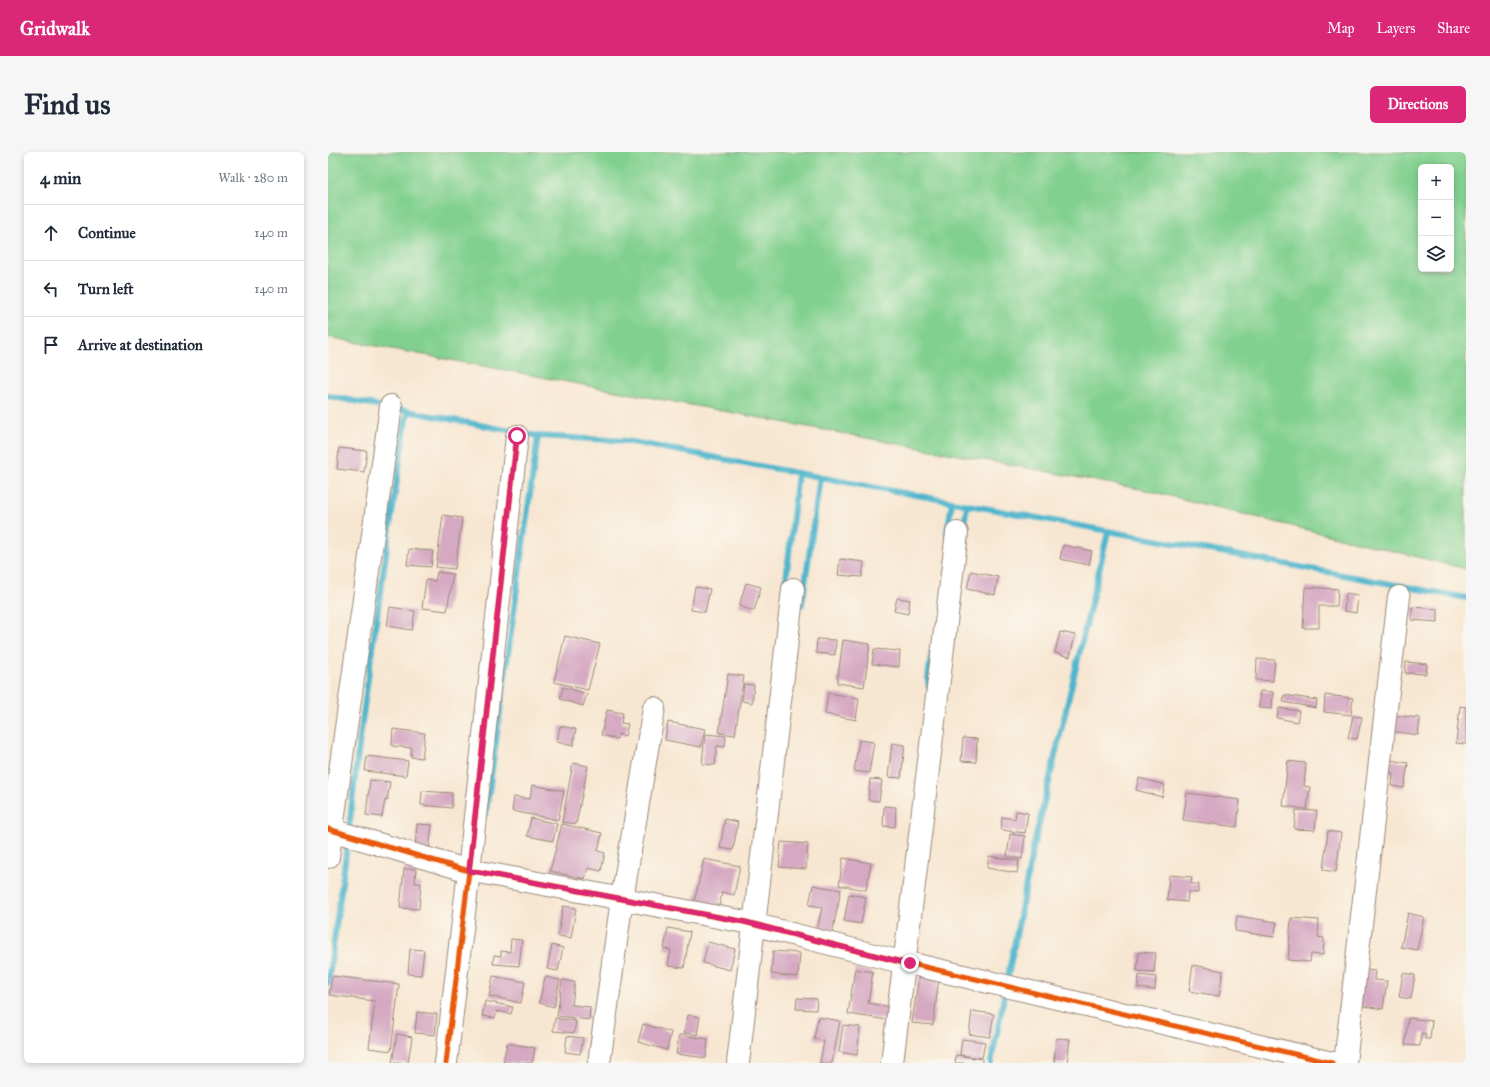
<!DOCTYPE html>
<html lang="en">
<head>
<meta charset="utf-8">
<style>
	body { margin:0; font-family:"IM FELL Great Primer",serif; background:#f6f6f7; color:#1f2937 }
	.controls { position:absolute; right:12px; top:12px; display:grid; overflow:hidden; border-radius:6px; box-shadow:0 2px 6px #0003 }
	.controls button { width:36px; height:36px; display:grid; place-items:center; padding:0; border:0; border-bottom:1px solid #e0e1e3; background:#fff; color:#1f2937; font:20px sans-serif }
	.stop { position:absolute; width:12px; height:12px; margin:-9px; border:3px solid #db2777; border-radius:50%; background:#fff }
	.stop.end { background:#db2777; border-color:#fff; box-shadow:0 1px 4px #0008 }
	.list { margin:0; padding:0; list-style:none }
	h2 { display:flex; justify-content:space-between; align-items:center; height:52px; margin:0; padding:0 16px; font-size:17px }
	h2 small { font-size:13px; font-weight:400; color:#747a83 }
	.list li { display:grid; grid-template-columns:26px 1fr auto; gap:12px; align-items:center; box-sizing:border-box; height:56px; padding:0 16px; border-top:1px solid #e0e1e3 }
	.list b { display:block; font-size:15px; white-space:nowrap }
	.list em { font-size:13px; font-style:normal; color:#747a83 }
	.icon { flex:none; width:22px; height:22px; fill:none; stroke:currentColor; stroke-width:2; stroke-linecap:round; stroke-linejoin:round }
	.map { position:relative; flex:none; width:1138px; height:911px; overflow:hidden; border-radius:6px }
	header { display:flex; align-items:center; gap:24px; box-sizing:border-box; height:56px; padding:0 20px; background:#db2777; color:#fff }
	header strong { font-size:19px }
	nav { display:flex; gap:22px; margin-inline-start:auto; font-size:14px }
	.intro { display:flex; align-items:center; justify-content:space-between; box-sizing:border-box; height:96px; padding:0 24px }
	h1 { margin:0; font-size:28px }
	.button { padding:10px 18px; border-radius:6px; background:#db2777; color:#fff; font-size:14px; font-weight:700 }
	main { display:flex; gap:24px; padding:0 24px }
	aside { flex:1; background:#fff; border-radius:6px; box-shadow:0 2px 6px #0003 }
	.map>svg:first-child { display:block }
</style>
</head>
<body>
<header>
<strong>Gridwalk</strong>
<nav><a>Map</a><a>Layers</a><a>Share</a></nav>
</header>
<div class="intro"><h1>Find us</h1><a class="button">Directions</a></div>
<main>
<aside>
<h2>4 min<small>Walk · 280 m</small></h2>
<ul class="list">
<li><svg class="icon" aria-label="ahead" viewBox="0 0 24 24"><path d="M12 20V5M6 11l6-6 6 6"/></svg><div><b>Continue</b></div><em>140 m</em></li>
<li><svg class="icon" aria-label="left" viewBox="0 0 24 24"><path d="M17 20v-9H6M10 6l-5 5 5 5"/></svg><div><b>Turn left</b></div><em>140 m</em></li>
<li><svg class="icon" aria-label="arrive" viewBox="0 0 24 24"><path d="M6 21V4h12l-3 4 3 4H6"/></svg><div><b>Arrive at destination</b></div></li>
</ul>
</aside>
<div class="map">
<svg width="1138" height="911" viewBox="0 0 1138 911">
	<rect width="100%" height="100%" fill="#fbf7ec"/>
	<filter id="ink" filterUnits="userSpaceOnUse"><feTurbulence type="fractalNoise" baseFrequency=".025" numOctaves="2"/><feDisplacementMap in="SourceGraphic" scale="8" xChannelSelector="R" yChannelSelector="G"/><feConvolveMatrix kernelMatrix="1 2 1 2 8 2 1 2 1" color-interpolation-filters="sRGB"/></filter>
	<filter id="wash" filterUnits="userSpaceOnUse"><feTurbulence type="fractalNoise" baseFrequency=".012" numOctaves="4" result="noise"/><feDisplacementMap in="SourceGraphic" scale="16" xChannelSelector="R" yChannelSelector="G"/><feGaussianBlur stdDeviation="0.9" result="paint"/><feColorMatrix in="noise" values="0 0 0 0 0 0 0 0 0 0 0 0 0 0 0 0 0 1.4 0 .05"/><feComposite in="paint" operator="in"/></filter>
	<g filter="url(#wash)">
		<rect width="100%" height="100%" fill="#f7e7d2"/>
		<path fill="#81d08f" stroke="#5e7d56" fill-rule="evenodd" d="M0,0H1138V417L822,339L0,185ZM1093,15H1123V117H1093Z"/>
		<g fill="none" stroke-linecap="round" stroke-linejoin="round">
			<path stroke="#4fb6cd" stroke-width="6" d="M0,244L210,284L299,289L1138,446
				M635,381L639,353
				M619,382L624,350
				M457,437L470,321
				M474,453L492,325
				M601,536L600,527L603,504
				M158,661L210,284
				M21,678C36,541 58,404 78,267L81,259
				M0,831L20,688
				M663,911L705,697L780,380"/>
		</g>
		<g id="blocks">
			<path fill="#d5a9c2" d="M11,296L39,299L36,320L9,317Z
				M115,363L134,366L127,417L108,415Z
				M735,393L764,399L761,413L732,407Z
				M81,397L105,399L103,415L79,413Z
				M512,407L536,410L534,425L510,423Z
				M643,419L670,425L667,443L639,437Z
				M109,420L125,422L119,459L94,456L98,428L107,429Z
				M418,431L433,435L426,459L411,454Z
				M367,435L382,437L377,460L363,458Z
				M977,435L1010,437L1009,454H991V476H975Z
				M1018,441L1030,443L1028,461L1016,459Z
				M569,446L582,448L580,462L566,459Z
				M62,455L87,459L84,478L59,474Z
				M1084,455L1110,457V470L1084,468Z
				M732,480L747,483L742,505L727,501Z
				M237,484L272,492L260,538L226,530Z
				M489,487L508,488L507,503L488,501Z
				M515,488L542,492L536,535L509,531Z
				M546,497L572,499L571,515L544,512Z
				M929,507L947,508L945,529L928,528Z
				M1078,510L1099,512L1098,522L1077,521Z
				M400,522L416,524L407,583L391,581Z
				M416,532L426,533L424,551L414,549Z
				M235,535L259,542L255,554L232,547Z
				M932,539L945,540L944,557L931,556Z
				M500,541L531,546L528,568L497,562Z
				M956,543L989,548L988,556L955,550Z
				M997,543L1025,546L1023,563L996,560Z
				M1132,554L1138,555V592L1128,591Z
				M951,556L971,559L969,570L949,566Z
				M279,558L295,561L293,571L300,572L297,584L290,582L289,587L273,583Z
				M1064,563L1092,566L1090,583L1062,579Z
				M1025,564L1034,565L1029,587L1020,586Z
				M340,570L377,577L373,595L337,588Z
				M232,574L248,577L245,594L229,590Z
				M65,577L97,581L94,606L83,605L84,596L64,594Z
				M377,582L398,584L397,595L389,594L387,613L374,612Z
				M635,586L649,587L648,610L633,609Z
				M531,588L546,590L541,621L526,619Z
				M564,591L577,593L573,626L560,625Z
				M39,604L80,609L78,624L37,619Z
				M1062,608L1080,611L1076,636L1064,634L1065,621H1060Z
				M960,609L978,611L976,634L982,635L979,657L955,654Z
				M245,611L260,614L248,672L234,670Z
				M811,626L837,633L834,645L808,638Z
				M542,627L554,628L551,649L540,648Z
				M42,628L62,630L59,649L57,648L54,665L38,663Z
				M204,633L236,639L230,668L184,659L186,645L202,647Z
				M94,639L124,641V656L93,653Z
				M859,641L912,648L909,675L855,668Z
				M556,654L568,655L567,675L555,674Z
				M968,658L989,659L987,678L966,677Z
				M688,659L700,661L697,681L673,678L674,665L687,667Z
				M203,666L229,672L225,689L199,684Z
				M397,667L410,670L405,698L392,696Z
				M89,672L104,673L101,699L87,698Z
				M234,672L274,681L270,699L277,701L273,719L260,716L257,727L222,719Z
				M1000,679L1013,681L1008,720L995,718Z
				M682,682L697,684L694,707L679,705Z
				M453,690L480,692L478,717L451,715Z
				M661,704L691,709L689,721L659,716Z
				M515,706L543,711L538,738L511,733Z
				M376,707L412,714L406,743L394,740L391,756L366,751Z
				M76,717H88L87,731H93L91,757L72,756Z
				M841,723L864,725L863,732H871L870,741L860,740L859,750L839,748Z
				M485,733L513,738L504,782L489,779L494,755L481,753Z
				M521,742L538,745L533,772L516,769Z
				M235,754L248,756L243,786L230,784Z
				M1080,761L1096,765L1089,798L1073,795Z
				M909,764L949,770L946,785L907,779Z
				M963,766L991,768L990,785L996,786L995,803L983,802L982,810L960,808Z
				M340,776L362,780L356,816L340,814L343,798L336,797Z
				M183,787L194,788L191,814L165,812L166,803L173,804V799L182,800Z
				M380,790L407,797L402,818L375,811Z
				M224,793L235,796L230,819L219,817Z
				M82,797L96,798L93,823L80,822Z
				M445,799L472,801L470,825L443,822Z
				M811,800L828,801L826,820L809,819Z
				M865,813L895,819L891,844L861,839Z
				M527,817L545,820L540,851L562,855L560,868L520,862Z
				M1034,817L1047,819L1046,828L1059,829L1055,857L1029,853Z
				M1075,821L1087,823L1083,847L1071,845Z
				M591,823L611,826L605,873L584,871Z
				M811,823L828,825L827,838L810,836Z
				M4,824L71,832L63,899L41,896L47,849L1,843Z
				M165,824L197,830L193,851L161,844Z
				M217,825L232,828L226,855L211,851Z
				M234,828L247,830L244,853L262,855L261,868L229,864Z
				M469,846L489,847L488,858L468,857Z
				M157,849L185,855L183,862L169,859L167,866L154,864Z
				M644,859L666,862L662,885L641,882Z
				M89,860L109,862L107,883L87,881Z
				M360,863L372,865L369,883L356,881Z
				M490,865L512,869L504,911H492L496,889L486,887Z
				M227,866L248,869L246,881L225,879Z
				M1080,866L1104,869L1102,887H1097L1098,882L1093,881L1092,894L1077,893Z
				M315,872L343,880L339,898L310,890Z
				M515,873L532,875L529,903L511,900Z
				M69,882L84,885L80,911H64Z
				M351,883L380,887L378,906L348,902Z
				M239,884L255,886L252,902L237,900Z
				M728,886L742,887L739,911H726Z
				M634,887L657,890L654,906L632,903Z
				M179,891L207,896L204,911H175Z
				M628,903L654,907V911H627Z"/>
		</g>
	</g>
	<g filter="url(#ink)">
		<use href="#blocks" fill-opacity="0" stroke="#998878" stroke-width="1"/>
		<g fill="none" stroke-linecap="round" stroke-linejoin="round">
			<defs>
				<path id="minor" d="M0,677L141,719L151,720L417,770L573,810H576L1004,911
					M0,705L63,254
					M118,911L141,719L189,284
					M271,911L294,747L326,556
					M410,911L465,437
					M564,911L629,381
					M1017,911L1071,445"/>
			</defs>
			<use href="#minor" stroke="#998878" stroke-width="24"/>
			<use href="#minor" stroke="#fff" stroke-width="22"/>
			<defs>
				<path id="cycleway" d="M0,677L141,719L151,720L417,770L573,810H576L1004,911
					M118,911L141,719L189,284"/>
			</defs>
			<use href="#cycleway" stroke="#fbf7ec" stroke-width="8"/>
			<use href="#cycleway" stroke="#e8590c" stroke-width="5"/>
		</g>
	</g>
	<g fill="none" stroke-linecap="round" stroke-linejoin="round" filter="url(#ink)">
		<path stroke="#db2777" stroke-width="5" d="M189,284L141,719L151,720L417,770L573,810L582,811"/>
	</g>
</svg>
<div class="controls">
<button>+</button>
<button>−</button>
<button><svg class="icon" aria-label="layers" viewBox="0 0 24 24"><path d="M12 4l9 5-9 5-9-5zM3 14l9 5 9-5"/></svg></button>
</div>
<div class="stop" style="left:189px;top:284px"></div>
<div class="stop end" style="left:582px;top:811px"></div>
</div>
</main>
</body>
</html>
